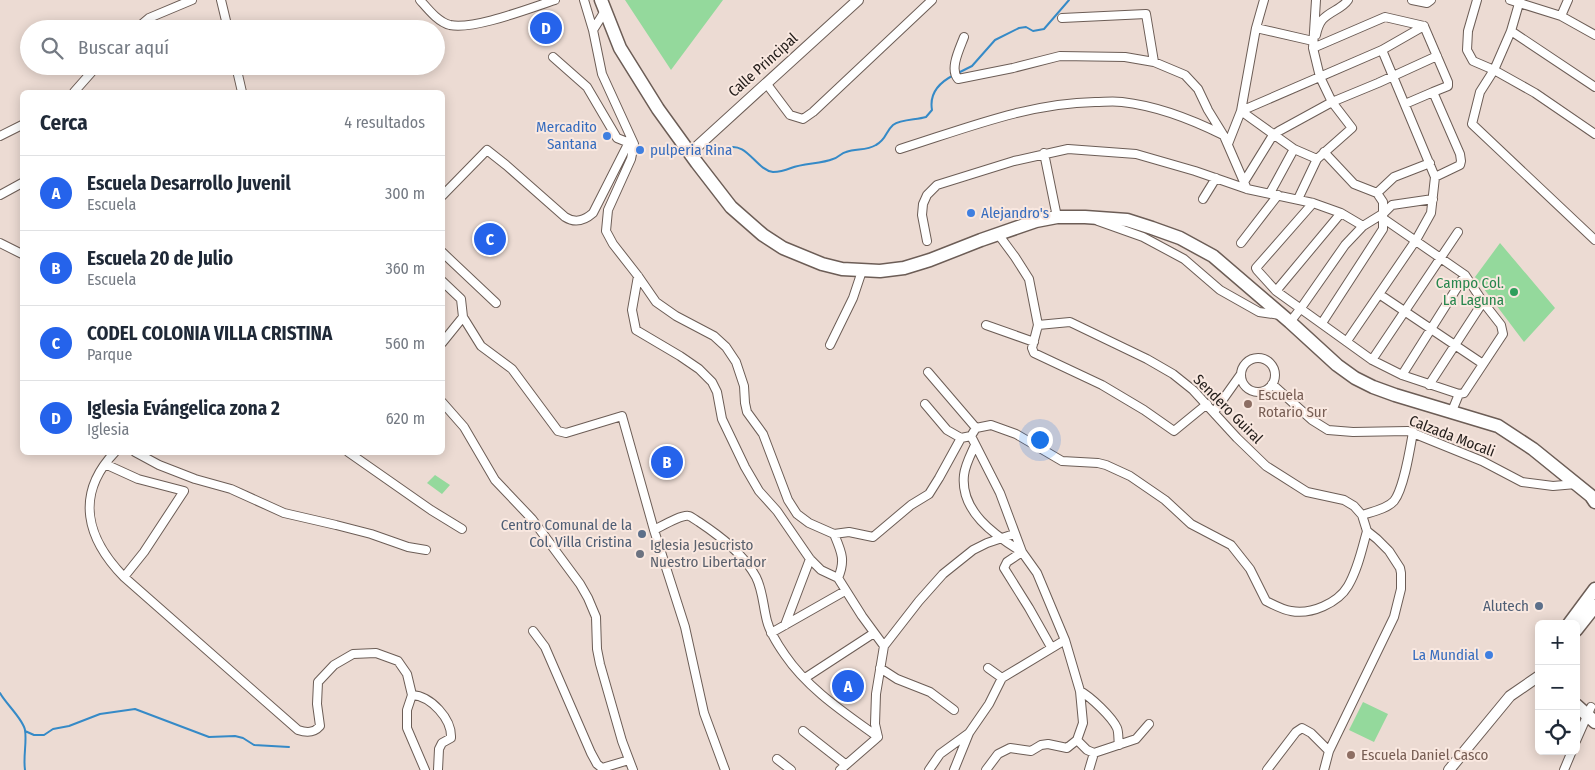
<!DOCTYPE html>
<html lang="es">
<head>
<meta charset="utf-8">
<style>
	body { margin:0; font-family:"Fira Sans Condensed",sans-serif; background:#f2f2f3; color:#1f2937 }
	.controls { position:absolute; right:15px; bottom:15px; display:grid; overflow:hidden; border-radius:8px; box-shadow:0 2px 12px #0003 }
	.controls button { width:45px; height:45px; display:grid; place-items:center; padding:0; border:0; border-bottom:1px solid #e0e1e3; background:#fff; color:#1f2937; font:25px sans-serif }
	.you { position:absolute; left:1039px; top:439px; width:18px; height:18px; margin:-12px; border:4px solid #fff; border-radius:50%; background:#1a73e8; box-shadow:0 0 0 8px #1a73e833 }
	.badge { display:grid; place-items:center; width:32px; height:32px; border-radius:50%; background:#2563eb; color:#fff; font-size:16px; font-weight:700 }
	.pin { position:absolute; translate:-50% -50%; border:2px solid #fff; box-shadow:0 1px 5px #0006 }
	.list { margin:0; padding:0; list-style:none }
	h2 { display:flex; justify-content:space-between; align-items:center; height:65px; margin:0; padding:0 20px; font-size:21px }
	h2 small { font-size:16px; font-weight:400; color:#747a83 }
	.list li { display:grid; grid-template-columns:32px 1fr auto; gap:15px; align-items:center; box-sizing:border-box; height:75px; padding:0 20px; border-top:1px solid #e0e1e3 }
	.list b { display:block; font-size:19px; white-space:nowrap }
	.list p { margin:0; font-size:16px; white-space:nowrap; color:#747a83 }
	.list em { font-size:16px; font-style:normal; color:#747a83 }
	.icon { flex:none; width:28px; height:28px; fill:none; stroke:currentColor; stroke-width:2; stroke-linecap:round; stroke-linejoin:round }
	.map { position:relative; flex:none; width:1595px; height:770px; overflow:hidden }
	.search { position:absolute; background:#fff; box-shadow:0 2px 12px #0003; left:20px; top:20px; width:425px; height:55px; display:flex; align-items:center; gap:12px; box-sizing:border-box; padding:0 18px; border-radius:28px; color:#747a83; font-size:19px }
	.panel { position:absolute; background:#fff; box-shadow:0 2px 12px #0003; left:20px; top:90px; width:425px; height:365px; border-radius:8px }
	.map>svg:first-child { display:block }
</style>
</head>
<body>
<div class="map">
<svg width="1595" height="770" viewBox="0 0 1595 770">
	<rect width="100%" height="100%" fill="#ecdbd3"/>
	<path fill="#94d99c" d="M625,0H723L671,70Z
		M1500,243L1555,308L1524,342L1475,277Z
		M435,475L450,485L442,494L427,483Z
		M1363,702L1388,714L1374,742L1349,730Z"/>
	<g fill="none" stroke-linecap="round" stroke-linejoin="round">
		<path stroke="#358ac7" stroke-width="2" d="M958,73L972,66L995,40L1019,28L1026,27L1033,31L1044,29L1069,0
			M727,148C747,141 756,170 773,172C779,172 786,170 791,168C804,163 821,164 833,159C838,158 841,153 846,152C856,148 866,151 876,145C887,139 885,132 893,125C901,119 916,120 926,117L932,110C929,93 940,82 954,75
			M0,693C6,704 23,719 25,730C27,742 23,757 25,770
			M25,731L34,735H44L53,729L69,726L100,714L135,709L209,737L235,736L243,738L254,745L289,747"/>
		<defs>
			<path id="minor" d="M221,0L228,29
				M420,0C428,9 438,22 450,25C474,30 530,8 555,0
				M584,0L593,30
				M1412,0L1427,3L1431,0
				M1477,0L1468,31L1467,50L1473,61L1494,70L1535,93L1595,134
				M1510,0L1561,16L1595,35
				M1520,0L1511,31L1494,70L1480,92L1472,124L1595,240
				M605,11L593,30L602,74L634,144L631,159L608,210L606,231L613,244L638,276L656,302L676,316L714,336L726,347L736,362L744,386L745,403L747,412L763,434L788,500L797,514L809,523L834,534L849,532L873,537L911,505L929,494L939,478L961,438L971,436L976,428L991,425L1016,434L1062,461L1098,463L1106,465L1130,476L1165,500L1191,524L1231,545L1250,569L1266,601C1274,605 1283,610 1291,611C1311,615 1338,603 1348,586C1358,569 1362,549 1367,531
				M1561,16L1568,0
				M1062,18L1146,14L1154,62
				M1424,26L1448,82V86L1433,92L1460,154L1461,161L1460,165L1435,177
				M1256,28L1313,41
				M136,29L149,18L192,0
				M1511,31L1595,87
				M1316,35C1317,30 1319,24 1322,20C1330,11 1342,9 1348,0
				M964,37C960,48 949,69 958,79L1013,68L1060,56L1125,57L1154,62L1185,75L1198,89L1208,110L1224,136L1247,189
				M1313,48L1385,17L1424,26
				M553,57L587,87L617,138L632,144
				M236,66L242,92
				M766,83L790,115L803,119L813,112L932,0
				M74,92L97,66
				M1405,104L1433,92
				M0,136L22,125
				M1228,144L1241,111L1256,28L1264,0
				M900,149C964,129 1028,103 1095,102C1104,102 1113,101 1122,102C1158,106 1191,119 1223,135
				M1324,152L1354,184L1377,193
				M1044,153L1057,217
				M1317,159L1294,149L1241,111L1382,50L1424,26
				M1244,182L1273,135L1279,131L1332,102L1378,83L1437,56
				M1270,193L1294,149
				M0,195L22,183
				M442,196L487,150L506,165L565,217C576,224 585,220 593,213L628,144
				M1203,199L1216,178
				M1298,199L1317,159L1352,128L1332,102L1320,77L1313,48L1316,0
				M1313,203L1256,268L1257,270L1276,291L1372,360L1402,375L1459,394L1464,393L1503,334L1501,325L1483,302L1465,275L1384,219
				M1098,221L1143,237L1184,259L1220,290L1259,312L1280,315
				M998,234L1015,257L1029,279L1038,325L1032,348L1034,353L1102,385L1144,410L1174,431L1207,404
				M927,241L922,215L923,204L927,195L937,185L1014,161L1068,149L1136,154L1195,171L1247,189L1313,203L1341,213L1363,226
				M0,243L22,254
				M1241,243L1278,195
				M442,252L496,303
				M638,276L632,310L636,330L680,356L699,369L712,382L717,392L722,419L745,467L759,491L777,511L810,559L821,570L838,578
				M442,281L461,299L463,317L481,346L512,369L558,431L566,433L622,416L654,530L685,627L704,713L725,770
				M1276,291L1341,213
				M1379,294L1483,364
				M1290,322L1301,308L1345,245L1363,226L1384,213L1392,205L1433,199
				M1322,323L1383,229V202L1377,193L1394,177L1430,163
				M986,325L1034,342
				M1038,325L1070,322L1147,359L1173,374L1193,390L1237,438L1266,466L1307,492L1344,500L1354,506L1362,515L1367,531L1377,539L1389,551L1400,568L1401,573V589L1394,617L1329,751L1324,770
				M1347,341L1416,240L1431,213L1435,177L1382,50
				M442,343L463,317
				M830,345L853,298L862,271
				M1241 375a17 17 0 1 1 34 0a17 17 0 1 1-34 0Z
				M1372,360L1458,232
				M928,372L976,428
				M1402,375L1465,275
				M1272,384L1312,420L1328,430L1353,432L1408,431L1482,461L1522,482L1553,486L1576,484
				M1429,385L1483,302
				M442,402L464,427L495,480L532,519L580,584L588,598L596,617L597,649L600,664L622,741L633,770
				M925,404L947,430L961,438
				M1452,411L1459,394
				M1214,412L1241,374
				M971,436L1000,493L1022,552L1037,573L1065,640L1080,691L1083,723L1077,740L1067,748L1048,744L1041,745L1031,751L1010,748L998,754L986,770
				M975,445C971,454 965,465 964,475C960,511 994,535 1022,552L1007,562L1004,568L1029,608L1051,647
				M115,452C74,495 87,539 124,577L298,730C307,733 314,733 320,726L317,704L318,682L334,665L353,654L376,653L398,661L407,674L412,695L407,710V728L425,770
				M135,452L159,465L195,479L231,489L284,513L336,525L371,534L408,547L426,550
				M348,452L431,510L462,529
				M105,464L138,479L184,491L144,552L124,577
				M1362,515C1371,512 1387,509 1394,501C1404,488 1410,449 1413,432
				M654,530C662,526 682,514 689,516C692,517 697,521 699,522C720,536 744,554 756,577C763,591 763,606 767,621C770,633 778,645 785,655C808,689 845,713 878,737
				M834,534C841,551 846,560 838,578L862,616L884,646
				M785,625L810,559
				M533,631L545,647L591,753L597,764L602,768L629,760
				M771,633L845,591
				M880,668L897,679L930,692L954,710
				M988,668L1002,678
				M805,678L874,633
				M1080,691C1091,697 1112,717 1117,728C1119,733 1118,740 1119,745
				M412,695C431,696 452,719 451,738L442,743L439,749L438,770
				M803,731L845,764
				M1077,740L1087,750L1094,753
				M1576,741L1591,707
				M777,759L791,770
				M840,770L878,737L875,724L876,694L884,646L919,601L943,574L973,550L987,543L1014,534
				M929,770L940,754L969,733L989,704L1002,678L1065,640
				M954,770L969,733
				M1089,770L1094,753L1136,739L1149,724
				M1267,770L1296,732L1302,728L1311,733L1329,751
				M1564,770L1572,751"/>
			<path id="tertiary" d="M690,153L858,0
				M1449,770L1510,696L1539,676"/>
			<path id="primary" d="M601,0L620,48L658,109L697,163L731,207L763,235L783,248L822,264L842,269L880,271L904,268L930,260L981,240L1036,221L1057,217H1085L1127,220L1152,228L1180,238L1213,256L1290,322L1337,365L1355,378L1373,387L1395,395L1498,426L1533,449L1591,496L1595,502
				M1569,624L1595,589
				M1576,630L1595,606
				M1576,705L1595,722"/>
		</defs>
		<use href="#minor" stroke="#6c5d56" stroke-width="10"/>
		<use href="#tertiary" stroke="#6c5d56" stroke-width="12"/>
		<use href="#primary" stroke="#6c5d56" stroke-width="15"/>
		<use href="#minor" stroke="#fff" stroke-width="8"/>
		<use href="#tertiary" stroke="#fff" stroke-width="10"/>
		<use href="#primary" stroke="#fff" stroke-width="12"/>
	</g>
	<g fill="#3f7fe0" stroke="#f9e8e0" stroke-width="2">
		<circle cx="607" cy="136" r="5"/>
		<circle cx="640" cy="150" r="5"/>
		<circle cx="971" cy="213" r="5"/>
		<circle cx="1489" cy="655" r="5"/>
	</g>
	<circle fill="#2e9e5b" stroke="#f9e8e0" stroke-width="2" cx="1514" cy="292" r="5"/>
	<g fill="#8d6e63" stroke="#f9e8e0" stroke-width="2">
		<circle cx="1248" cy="404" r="5"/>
		<circle cx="1351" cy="755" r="5"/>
	</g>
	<g fill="#5c6f8a" stroke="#f9e8e0" stroke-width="2">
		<circle cx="642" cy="534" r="5"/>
		<circle cx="1539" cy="606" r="5"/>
	</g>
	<circle fill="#6b7280" stroke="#f9e8e0" stroke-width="2" cx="640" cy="554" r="5"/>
	<g text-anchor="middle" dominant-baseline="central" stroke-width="4" stroke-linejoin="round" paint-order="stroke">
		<g font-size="15" fill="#26201d" stroke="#f9e8e0">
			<text transform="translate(763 65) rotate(-42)">Calle Principal</text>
			<text transform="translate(1228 409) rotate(45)">Sendero Guiral</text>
			<text transform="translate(1452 436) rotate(21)">Calzada Mocali</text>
		</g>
		<g font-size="15" fill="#366cbe" stroke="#f9e8e0" text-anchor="end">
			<text x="597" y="127">Mercadito<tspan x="597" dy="17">Santana</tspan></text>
			<text x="650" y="150" text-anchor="start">pulperia Rina</text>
			<text x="981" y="213" text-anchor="start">Alejandro's</text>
			<text x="1479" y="655">La Mundial</text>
		</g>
		<g font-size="15" fill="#27864d" stroke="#f9e8e0" text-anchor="end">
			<text x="1504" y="283">Campo Col.<tspan x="1504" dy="17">La Laguna</tspan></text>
		</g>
		<g font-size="15" fill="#785e54" stroke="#f9e8e0" text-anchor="start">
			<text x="1258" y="395">Escuela<tspan x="1258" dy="17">Rotario Sur</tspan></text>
			<text x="1361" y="755">Escuela Daniel Casco</text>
		</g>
		<g font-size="15" fill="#4e5e75" stroke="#f9e8e0" text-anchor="end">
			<text x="632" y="525">Centro Comunal de la<tspan x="632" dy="17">Col. Villa Cristina</tspan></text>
			<text x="1529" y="606">Alutech</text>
		</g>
		<g font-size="15" fill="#5b616d" stroke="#f9e8e0" text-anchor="start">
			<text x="650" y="545">Iglesia Jesucristo<tspan x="650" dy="17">Nuestro Libertador</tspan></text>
		</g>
	</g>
</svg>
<div class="controls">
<button>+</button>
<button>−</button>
<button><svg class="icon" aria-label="locate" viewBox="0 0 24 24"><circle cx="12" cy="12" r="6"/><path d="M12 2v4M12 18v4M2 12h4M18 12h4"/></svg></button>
</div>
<div class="you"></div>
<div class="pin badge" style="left:848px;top:686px">A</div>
<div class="pin badge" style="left:667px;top:462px">B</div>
<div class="pin badge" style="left:490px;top:239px">C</div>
<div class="pin badge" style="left:546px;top:28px">D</div>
<div class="search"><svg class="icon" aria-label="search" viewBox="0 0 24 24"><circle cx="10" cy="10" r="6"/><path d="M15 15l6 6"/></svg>Buscar aquí</div>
<section class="panel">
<h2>Cerca<small>4 resultados</small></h2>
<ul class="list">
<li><span class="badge">A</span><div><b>Escuela Desarrollo Juvenil</b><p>Escuela</p></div><em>300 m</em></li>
<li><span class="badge">B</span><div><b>Escuela 20 de Julio</b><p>Escuela</p></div><em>360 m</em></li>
<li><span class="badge">C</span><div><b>CODEL COLONIA VILLA CRISTINA</b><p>Parque</p></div><em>560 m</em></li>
<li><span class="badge">D</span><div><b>Iglesia Evángelica zona 2</b><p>Iglesia</p></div><em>620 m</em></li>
</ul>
</section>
</div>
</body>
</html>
